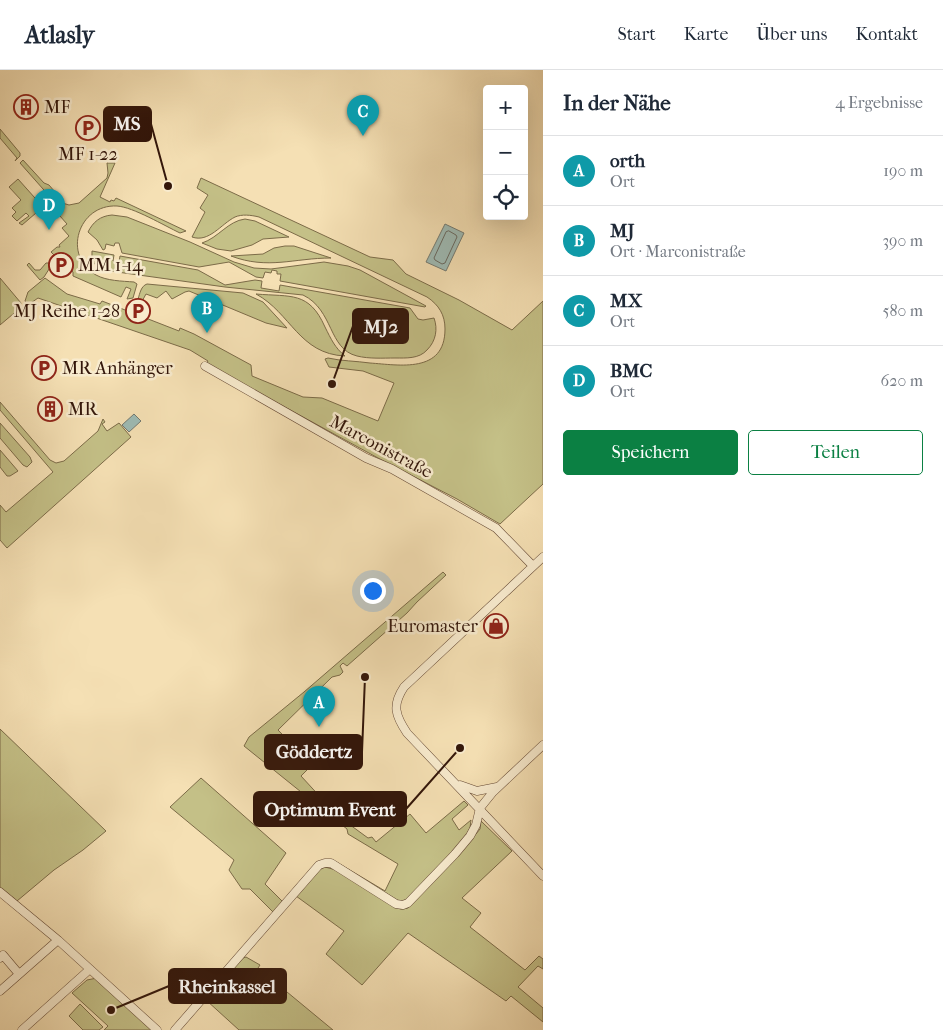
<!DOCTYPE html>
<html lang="de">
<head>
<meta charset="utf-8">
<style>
	body { margin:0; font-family:"IM FELL French Canon",serif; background:#f6f6f7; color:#1f2937 }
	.controls { position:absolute; right:15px; top:15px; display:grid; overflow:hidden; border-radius:5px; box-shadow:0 5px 20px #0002 }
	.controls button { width:45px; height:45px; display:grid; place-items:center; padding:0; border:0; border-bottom:1px solid #e0e1e3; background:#fff; color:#1f2937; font:25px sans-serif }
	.you { position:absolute; left:372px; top:520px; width:18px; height:18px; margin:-12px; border:4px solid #fff; border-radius:50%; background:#1a73e8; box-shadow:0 0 0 8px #1a73e833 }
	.badge { display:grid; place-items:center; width:32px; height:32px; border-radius:50%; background:#0b8043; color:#fff; font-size:16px; font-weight:700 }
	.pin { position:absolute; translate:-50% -41px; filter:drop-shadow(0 1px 2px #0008) }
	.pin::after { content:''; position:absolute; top:26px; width:18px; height:15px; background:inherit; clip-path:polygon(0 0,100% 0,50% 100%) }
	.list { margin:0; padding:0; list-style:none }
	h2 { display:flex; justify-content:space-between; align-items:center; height:65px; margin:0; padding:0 20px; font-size:21px }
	h2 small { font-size:16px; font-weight:400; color:#747a83 }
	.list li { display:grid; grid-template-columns:32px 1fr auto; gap:15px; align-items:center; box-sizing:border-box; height:70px; padding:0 20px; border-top:1px solid #e0e1e3 }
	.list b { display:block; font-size:19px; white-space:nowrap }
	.list p { margin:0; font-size:16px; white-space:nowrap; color:#747a83 }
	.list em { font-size:16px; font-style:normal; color:#747a83 }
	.actions { display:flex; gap:10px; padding:15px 20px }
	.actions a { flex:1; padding:11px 0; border:1px solid #0b8043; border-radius:5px; text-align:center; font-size:18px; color:#0b8043 }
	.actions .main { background:#0b8043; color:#fff }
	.icon { flex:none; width:28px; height:28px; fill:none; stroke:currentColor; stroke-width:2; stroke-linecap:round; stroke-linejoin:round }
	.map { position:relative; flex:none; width:543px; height:960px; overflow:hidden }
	header { display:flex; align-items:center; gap:30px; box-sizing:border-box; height:70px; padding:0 25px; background:#fff; border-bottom:1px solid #e0e1e3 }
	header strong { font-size:24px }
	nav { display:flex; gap:28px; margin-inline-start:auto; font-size:18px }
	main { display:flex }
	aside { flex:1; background:#fff }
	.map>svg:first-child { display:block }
</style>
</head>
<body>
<header>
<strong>Atlasly</strong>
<nav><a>Start</a><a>Karte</a><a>Über uns</a><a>Kontakt</a></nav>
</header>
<main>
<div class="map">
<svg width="543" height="960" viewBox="0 0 543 960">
	<rect width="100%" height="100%" fill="#f5e0b4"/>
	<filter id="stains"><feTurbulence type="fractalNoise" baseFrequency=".004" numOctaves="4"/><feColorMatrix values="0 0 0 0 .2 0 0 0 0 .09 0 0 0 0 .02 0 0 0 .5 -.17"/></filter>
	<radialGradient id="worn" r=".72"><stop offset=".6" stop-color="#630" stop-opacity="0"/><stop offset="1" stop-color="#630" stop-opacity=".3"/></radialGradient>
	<path fill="#c4c087" stroke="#7c6b48" d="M0,59L20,83V86L15,91L17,88L0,68Z
		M23,90L44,113L49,115L55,122V127L50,131L51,128L20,93Z
		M107,93H115L100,127L110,132L111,130L114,131L116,128L186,161L180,163C165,156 133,137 117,136C78,134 62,186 96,205C107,211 122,211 134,212L137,214L133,228L127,229L131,219L126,217L121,227L73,206V202L62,193L51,182L57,177H60L59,175L69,166L62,158L67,154L52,137L59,132L69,135L79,133L107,108L108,103Z
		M201,108L370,187L393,190L406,204L459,230L512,260L543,231V414L500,454L457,429L378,388L206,294L208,291L190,280L38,228L28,235L25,231L28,222L45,208L67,224L100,234L102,231L179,261L180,258L194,264L251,295L252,306L303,327L322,328L378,351L394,313L363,301L329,297L325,289L328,288C341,291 356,291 370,293C399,295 445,304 445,259C445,245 439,235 427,227L259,147C251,145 242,144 235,147C221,154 209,173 192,167L205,142L200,138L208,125L197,118Z
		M18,109L43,137L22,155L19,153L29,146L26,143L17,151L12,146L16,142L12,138L21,130L9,117Z
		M112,145L127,147L190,172L234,192L254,198L271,199L324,192L348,196L360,200L426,236L425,237L280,211L281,204H277V201L272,200L271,203L265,202L263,208L256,207L229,192L199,197L122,183L119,173H115L114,176L106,174L105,179L103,180L97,170L88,162C93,152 100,146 112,145Z
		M245,149L255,151L289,167L263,169L252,175L231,181L217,179L202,173C218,168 228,151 245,149Z
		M285,176H294L331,188C294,188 268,200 231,186L263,184L274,178Z
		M92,181L114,185L113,191L119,192L120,186L198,200L225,215L255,210L262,211L261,218L279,221L280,215L410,238L418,249L423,250L434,248C438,259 436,271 427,280C419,289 406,288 395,288C383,288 369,289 357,286C328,279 334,240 303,225L225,217L110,201C97,198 91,195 92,181Z
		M29,193L35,200H40L46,193H50L51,196L44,207L40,210L27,195Z
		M0,208L21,233L19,239L0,255Z
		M147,214L243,223L263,232L287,258L266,253L189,221L185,222L172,229L166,221L157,228L146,224L140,235L138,229C140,223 141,216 147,214Z
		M256,224C291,227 309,221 325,257C331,269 335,278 345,286C299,284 291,243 256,224Z
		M0,332L50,390L56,393L64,391L98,361L103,349L105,352L102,354L107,361L119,353L131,367L7,478L0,470V435L6,442L53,402L0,340Z
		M0,353L30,387L32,392L27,397L23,395L0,368Z
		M0,380L18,401L10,406H7L0,397Z
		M443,502L446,505L417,532L407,543L347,596L343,593L340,596L343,602L340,605L332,607L278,660L312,695L301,706L335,743L337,742L342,749L368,768L372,767L376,772L410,744L426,763L464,731L468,735L452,749L459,760L471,750L470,758L464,769L407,830L399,831L333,790L385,821L398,794L348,764L347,759L244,676L249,667L304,622Z
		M0,659L106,761L83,780L54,800L17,831L0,817Z
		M201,708L286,783L265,814L283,832L274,843L250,819H242L229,800L234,790L170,737Z
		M481,751L512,781L462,828L481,843L470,857L525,900L539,886L543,889V899L538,896L518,917L543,938V952L511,926L506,931L408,863L362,915L326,884L344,861L296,826L319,800L325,797L336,800L394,837L401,839L408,838L476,764L480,759Z
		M246,887L260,895L258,898L333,960H239L206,930L243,888Z
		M97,908L155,960H104L108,956L72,923L87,910Z
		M80,934L103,957L99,960H83L69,946Z"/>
	<path fill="#9ebbb5" stroke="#737971" d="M445,154L464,163L446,201L426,192Z
		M134,344L141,351L129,362L122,355Z"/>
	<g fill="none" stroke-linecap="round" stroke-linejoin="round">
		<path stroke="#686860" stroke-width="1" d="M449,161L456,165L457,167L445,193L442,194L435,190L434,188L446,162Z"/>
		<defs>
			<path id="minor" d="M205,296L366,388L392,399L496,458L533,496
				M543,487L404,617C392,635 395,645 407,663L543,806
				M460,715L477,721L497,717
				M0,822L58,870L157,960
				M0,888L3,885L19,904
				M0,921L58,870
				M22,960L90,899
				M175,960L319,795L325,793H331L396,834L403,835L408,833L455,784L470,766L476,755L480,738L493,722L543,675"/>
		</defs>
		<use href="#minor" stroke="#644834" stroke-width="9"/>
		<use href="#minor" stroke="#f8ebce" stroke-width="8"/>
	</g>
	<defs>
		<symbol id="building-ring" viewBox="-11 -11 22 22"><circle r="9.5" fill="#f8ebce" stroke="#8f2418" stroke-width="1.5"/><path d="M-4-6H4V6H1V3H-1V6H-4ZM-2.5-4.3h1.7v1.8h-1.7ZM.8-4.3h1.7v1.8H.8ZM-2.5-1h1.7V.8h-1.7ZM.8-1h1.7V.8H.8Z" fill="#8f2418"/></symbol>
		<symbol id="parking-ring" viewBox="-11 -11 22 22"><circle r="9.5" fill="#f8ebce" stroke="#8f2418" stroke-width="1.5"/><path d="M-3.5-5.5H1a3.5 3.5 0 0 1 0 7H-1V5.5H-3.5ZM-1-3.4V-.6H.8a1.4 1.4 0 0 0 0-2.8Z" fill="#8f2418"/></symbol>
		<symbol id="shop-ring" viewBox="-11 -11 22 22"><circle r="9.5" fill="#f8ebce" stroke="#8f2418" stroke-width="1.5"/><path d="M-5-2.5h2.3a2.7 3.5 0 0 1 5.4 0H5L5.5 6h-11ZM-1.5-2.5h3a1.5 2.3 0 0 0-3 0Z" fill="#8f2418"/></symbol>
	</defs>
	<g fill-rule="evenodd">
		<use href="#building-ring" x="12" y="23" width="28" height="28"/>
		<use href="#parking-ring" x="74" y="44" width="28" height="28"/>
		<use href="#parking-ring" x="47" y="181" width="28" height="28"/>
		<use href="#parking-ring" x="124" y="227" width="28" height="28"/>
		<use href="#parking-ring" x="30" y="284" width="28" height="28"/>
		<use href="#building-ring" x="36" y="325" width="28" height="28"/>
		<use href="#shop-ring" x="482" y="542" width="28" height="28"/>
	</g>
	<g text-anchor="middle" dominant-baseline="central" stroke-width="5" stroke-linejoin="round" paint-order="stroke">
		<g font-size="18" fill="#33160a" stroke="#f8ebce" text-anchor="start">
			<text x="44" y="37">MF</text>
			<text x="88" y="84" text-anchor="middle">MF 1-22</text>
			<text x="78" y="195">MM 1-14</text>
			<text x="120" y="241" text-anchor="end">MJ Reihe 1-28</text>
			<text x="62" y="298">MR Anhänger</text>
			<text x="68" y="339">MR</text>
			<text x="478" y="556" text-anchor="end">Euromaster</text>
		</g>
		<g font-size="18" fill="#33160a" stroke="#f8ebce">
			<text transform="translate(381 377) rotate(28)">Marconistraße</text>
		</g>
	</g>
	<path fill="none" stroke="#33160a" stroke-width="2" d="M168 116L151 54M332 314L353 256M365 607L362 682M460 678L406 739M111 940L169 916"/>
	<g fill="#33160a" stroke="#f8ebce" stroke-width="2">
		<circle cx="168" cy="116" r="5"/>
		<circle cx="332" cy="314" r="5"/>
		<circle cx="365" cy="607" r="5"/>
		<circle cx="460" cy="678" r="5"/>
		<circle cx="111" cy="940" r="5"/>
	</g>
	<g fill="#33160a" stroke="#33160a" stroke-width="2">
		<rect x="104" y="37" width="47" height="34" rx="5"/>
		<rect x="353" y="239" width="55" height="34" rx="5"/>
		<rect x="265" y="665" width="97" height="34" rx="5"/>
		<rect x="254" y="722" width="152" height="34" rx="5"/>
		<rect x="169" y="899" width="117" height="34" rx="5"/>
	</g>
	<g font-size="19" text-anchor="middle" font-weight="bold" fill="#fff">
		<text x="127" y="60">MS</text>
		<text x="381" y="263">MJ2</text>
		<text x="314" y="688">Göddertz</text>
		<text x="330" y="746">Optimum Event</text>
		<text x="227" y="923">Rheinkassel</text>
	</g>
	<rect width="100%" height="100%" filter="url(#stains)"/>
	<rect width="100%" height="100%" fill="url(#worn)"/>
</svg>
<div class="controls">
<button>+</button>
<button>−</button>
<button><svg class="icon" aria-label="locate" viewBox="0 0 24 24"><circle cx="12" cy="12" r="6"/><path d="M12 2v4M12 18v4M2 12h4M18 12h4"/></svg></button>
</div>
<div class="you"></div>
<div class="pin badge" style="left:319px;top:657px;background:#0f9aa8">A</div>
<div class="pin badge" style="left:207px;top:263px;background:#0f9aa8">B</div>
<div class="pin badge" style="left:363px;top:66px;background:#0f9aa8">C</div>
<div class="pin badge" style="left:49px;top:160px;background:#0f9aa8">D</div>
</div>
<aside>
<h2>In der Nähe<small>4 Ergebnisse</small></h2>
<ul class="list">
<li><span class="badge" style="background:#0f9aa8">A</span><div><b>orth</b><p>Ort</p></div><em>190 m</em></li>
<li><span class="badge" style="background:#0f9aa8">B</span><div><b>MJ</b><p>Ort · Marconistraße</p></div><em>390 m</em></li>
<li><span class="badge" style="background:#0f9aa8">C</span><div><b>MX</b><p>Ort</p></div><em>580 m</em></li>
<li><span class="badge" style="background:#0f9aa8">D</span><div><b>BMC</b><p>Ort</p></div><em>620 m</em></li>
</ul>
<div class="actions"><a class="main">Speichern</a><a>Teilen</a></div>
</aside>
</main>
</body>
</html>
